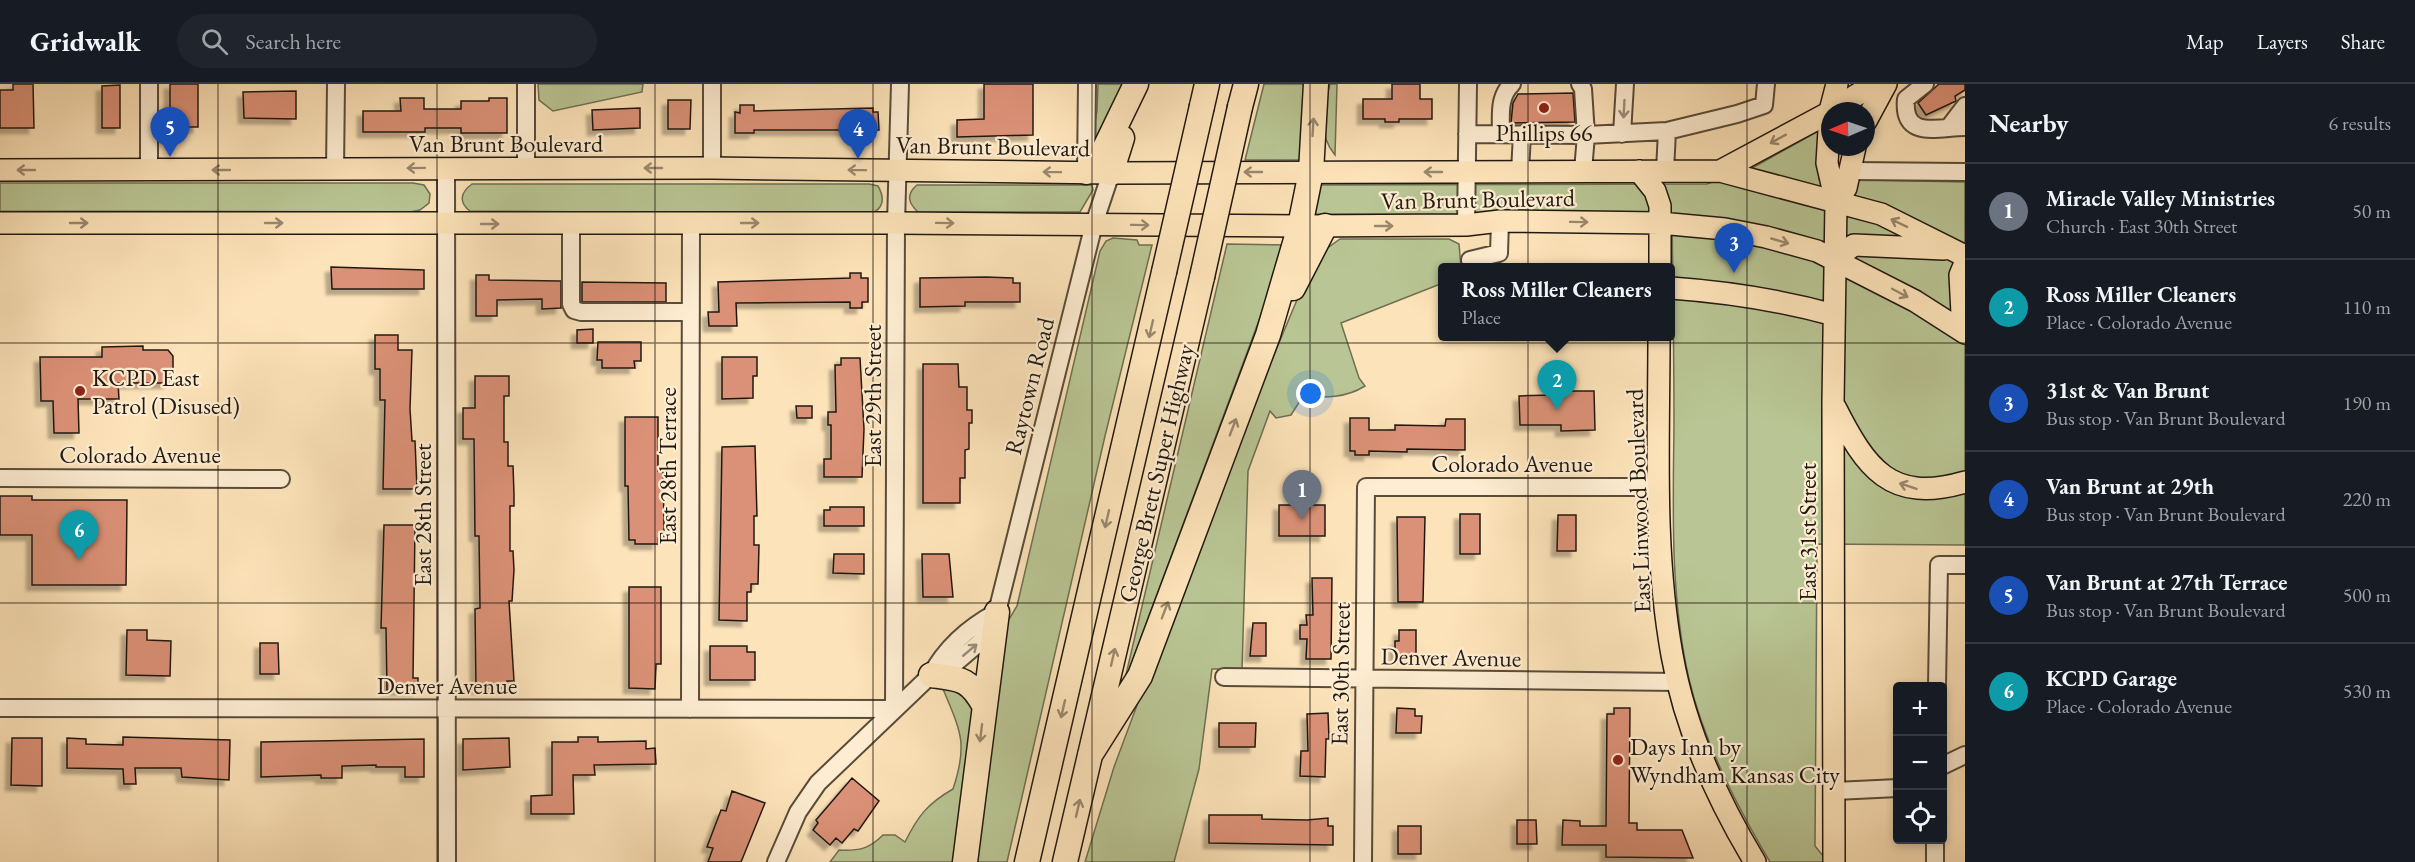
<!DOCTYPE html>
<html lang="en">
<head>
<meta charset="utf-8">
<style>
	body { margin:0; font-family:"EB Garamond",serif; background:#20242c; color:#f1f3f6 }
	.controls { position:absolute; right:18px; bottom:18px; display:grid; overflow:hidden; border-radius:6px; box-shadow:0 3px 9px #0003 }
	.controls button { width:54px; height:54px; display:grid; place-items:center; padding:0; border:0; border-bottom:2px solid #363941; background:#171b24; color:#f1f3f6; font:30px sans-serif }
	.compass { position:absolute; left:1821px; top:18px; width:54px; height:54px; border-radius:50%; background:#171b24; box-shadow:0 3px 9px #0003; rotate:268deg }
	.you { position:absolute; left:1311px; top:310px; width:21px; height:21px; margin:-15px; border:4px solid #fff; border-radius:50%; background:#1a73e8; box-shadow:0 0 0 9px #1a73e833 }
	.badge { display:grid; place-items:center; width:39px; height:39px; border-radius:50%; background:#c59692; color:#fff; font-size:20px; font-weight:700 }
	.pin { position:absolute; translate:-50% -50px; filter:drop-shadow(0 2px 3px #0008) }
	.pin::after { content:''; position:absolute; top:32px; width:21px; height:18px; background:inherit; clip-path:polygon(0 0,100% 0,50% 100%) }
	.popup { position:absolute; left:1438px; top:179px; width:237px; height:78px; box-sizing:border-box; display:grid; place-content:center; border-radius:6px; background:#171b24; filter:drop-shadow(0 2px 4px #0005); font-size:20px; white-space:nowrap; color:#9ea1a6 }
	.popup b { font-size:22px; color:#f1f3f6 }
	.popup::after { content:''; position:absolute; left:50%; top:100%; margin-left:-12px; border:12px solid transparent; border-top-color:#171b24 }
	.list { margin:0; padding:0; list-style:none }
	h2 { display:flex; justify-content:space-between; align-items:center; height:78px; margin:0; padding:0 24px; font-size:26px }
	h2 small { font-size:20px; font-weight:400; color:#9ea1a6 }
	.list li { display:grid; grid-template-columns:39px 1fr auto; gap:18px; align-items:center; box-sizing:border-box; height:96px; padding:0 24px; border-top:2px solid #363941 }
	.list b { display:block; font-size:22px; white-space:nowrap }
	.list p { margin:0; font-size:20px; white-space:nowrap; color:#9ea1a6 }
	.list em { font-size:20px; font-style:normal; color:#9ea1a6 }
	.icon { flex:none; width:33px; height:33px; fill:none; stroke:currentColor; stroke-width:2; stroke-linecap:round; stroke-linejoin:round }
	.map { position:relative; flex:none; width:1965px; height:778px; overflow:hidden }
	header { display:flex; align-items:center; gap:36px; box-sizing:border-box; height:84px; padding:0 30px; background:#171b24; border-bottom:2px solid #363941 }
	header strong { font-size:28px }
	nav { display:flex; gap:33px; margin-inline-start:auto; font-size:21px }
	.search { width:420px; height:54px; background:#20242c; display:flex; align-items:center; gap:15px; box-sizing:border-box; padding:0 21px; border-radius:33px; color:#9ea1a6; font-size:22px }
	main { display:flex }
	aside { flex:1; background:#171b24 }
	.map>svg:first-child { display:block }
</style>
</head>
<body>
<header>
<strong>Gridwalk</strong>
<div class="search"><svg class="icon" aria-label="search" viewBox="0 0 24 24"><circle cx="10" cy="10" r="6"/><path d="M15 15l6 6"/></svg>Search here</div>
<nav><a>Map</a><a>Layers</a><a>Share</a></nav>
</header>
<main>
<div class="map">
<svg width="1965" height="778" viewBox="0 0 1965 778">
	<defs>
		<filter id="shadow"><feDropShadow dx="-5.5" dy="5.5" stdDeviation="1.5" flood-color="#0004"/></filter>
	</defs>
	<rect width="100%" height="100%" fill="#fde3b9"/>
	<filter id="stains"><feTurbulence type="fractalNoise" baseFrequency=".00333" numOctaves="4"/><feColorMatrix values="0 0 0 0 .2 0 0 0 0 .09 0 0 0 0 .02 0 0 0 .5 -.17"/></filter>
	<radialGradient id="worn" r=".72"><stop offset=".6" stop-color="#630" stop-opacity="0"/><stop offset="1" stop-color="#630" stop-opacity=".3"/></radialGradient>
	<path fill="#b9c594" stroke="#6d6f52" stroke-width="1.5" d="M538,0H643L642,8L553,27L539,16Z
		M1098,0H1125L1098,63L1091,60L1097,27Z
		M1264,0H1309L1304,72L1298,76H1245Z
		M1330,0H1337L1335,71C1317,49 1323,26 1330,0Z
		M1820,46L1819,95L1965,98V461L1817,460L1815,762L1828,778H1770C1737,722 1704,659 1689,595C1670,511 1673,427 1674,341C1674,271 1673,202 1672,132L1315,130L1313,127L1316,101L1707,100L1754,83Z
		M0,99H413L424,101L430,110L429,119L420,126L410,128L0,127Z
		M472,100H869L878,102C885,114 884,126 869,130L470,127C458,118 461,108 472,100Z
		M917,101H1092L1093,106L1080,128H918C908,119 906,110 917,101Z
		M1113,154L1137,156L1139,161H1152L1105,352L1007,778H973L1005,542L1017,522L1100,167L1106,157Z
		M1340,155H1449L1459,160L1461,183L1443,184V199L1341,239L1359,294L1365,302C1346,314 1325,314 1303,312L1291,331L1276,334L1270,327L1248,387L1242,585H1212L1199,685L1174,778H1085L1114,683L1216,409L1315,173Z
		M1227,160L1287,161L1124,599Z
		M954,603L972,618L975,632L956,778H830L839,766C859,767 869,765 883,751H895L905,758C918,732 927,720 953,705C968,660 961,648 943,605Z"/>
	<path fill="#db9177" stroke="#211910" stroke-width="1.5" filter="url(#shadow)" d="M13,0H33L34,44H0V6H13Z
		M170,0H198V43H170Z
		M984,0H1033V51L957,53V36L984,35Z
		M1392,0H1420V15H1432V35H1399V38H1385V35H1363V15H1392Z
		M1939,0H1965V6L1955,12L1956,17L1926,31L1918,19Z
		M120,1V44H102V2Z
		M296,7V35L244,34L243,8Z
		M1573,9L1575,38L1511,39L1513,19L1518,10Z
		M400,14H424V25H461V17H489V14H507V49H461V44H425V48H363V27H401Z
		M668,16H691L690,45H668Z
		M740,21H754V27L873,24V28H878L879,46H754V49H735V28L740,29Z
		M640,24V44L593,46L592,26Z
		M331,183L424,186V205H332Z
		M850,189H861V194H868V218H862V224H850V218L736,219L737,242H709L708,228H719L718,198L850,194Z
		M476,191H489V196L561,197V224L542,225V215L497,216V232H476Z
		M986,193L1013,194V199H1020V218H965V222L920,223V194Z
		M582,198L666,199V218H582Z
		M593,245V259H577V246Z
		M375,251H398V266H412L410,325L412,357H415L417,405H383L385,316H380V285H375Z
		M598,258H641V277H634L635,284H602V276H597Z
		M143,262V266H168L173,272V290L168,299H118L119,315H78L79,349H54L53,317H41L40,273H102V263Z
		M722,273H757V292H753V314L722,315Z
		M841,274H860L864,345L862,393H824V375H831V341H828V328H836L835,281H841Z
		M923,280H958L959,303H967V326H972V339H969V365L965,366V394H960V419H923Z
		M475,292H509V312H504V358H508V382H513L514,410V422H510V467H513L514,486L512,517H509L514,597H507V604H476L475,525L480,524L479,452H475L474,355H463V324H475Z
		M1550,307H1594L1595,346L1561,347V341H1520L1519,312L1550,311Z
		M796,322H812V334H797Z
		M625,333H658V387H663L664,440V454H658V460H635V456H629L628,402H625Z
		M1350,334H1369V346H1395V341L1445,342L1446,335H1465V366L1407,365V368L1369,367V371H1355V367H1350Z
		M755,362L757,432H754V461H759L758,500H751V508H747V537L719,536L722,363Z
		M0,412H32V416H127L126,501H32V451H0Z
		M1279,421H1325V452H1279Z
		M830,423H864V442H824V426H830Z
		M1460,430H1480V470H1460Z
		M1558,431H1576V467H1557Z
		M1397,433H1425L1423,518H1398Z
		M384,441H415L413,594H418V606H387L386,544H381Z
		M834,470H864V490L833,489Z
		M922,470H949L953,513H923Z
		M1312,494H1332L1331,575H1306L1307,555H1300V541H1307L1306,531H1313Z
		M629,503H661V580H656L655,605L629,604Z
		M1253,539H1266V572H1250Z
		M127,546H147V556L171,557L170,592L126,591Z
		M1399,546H1416V572H1395V557H1399Z
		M260,559H278L279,590H260Z
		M710,562H747V568H755V596H710Z
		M1397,624L1415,625V632H1422L1421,649H1396Z
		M1614,624H1630L1629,739H1637V746H1682L1693,774L1606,773V761H1562L1563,736L1580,737V742H1606L1607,630H1614Z
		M1328,629L1329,655H1326L1325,693L1300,692L1301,667H1308L1307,630Z
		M1219,639H1256L1255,663H1219Z
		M123,653L230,656L229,696L182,693L181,684H135L136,700H124L123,685L67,684V654L86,655V660L123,661Z
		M578,653H598V658L646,657V665L655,664L656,680L594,681L595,691H573L574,730H531V712L552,711V658H578Z
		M12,654H42V702L11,701Z
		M509,654L510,683L463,686V655Z
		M424,655V693H405V683H376V681L342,682V694H321V691L261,693V658Z
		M852,694L879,717L858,747L854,745L842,759L836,754L830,761L813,746L818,739L816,736Z
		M732,707L765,719L741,778H708L713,764L707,763L721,726L726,727Z
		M1209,731H1262V735L1307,736L1328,734V742H1333V761L1209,759Z
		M1517,736H1536L1537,760H1517Z
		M1398,742H1421V770H1398Z"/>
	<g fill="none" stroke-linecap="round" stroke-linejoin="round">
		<defs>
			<path id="minor" d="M526,0V84
				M1580,0L1583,5L1586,51L1583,87
				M1925,0L1906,15C1902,56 1938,43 1965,43
				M1949,43L1965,22
				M1667,47L1737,30L1764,21L1766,0
				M1467,50L1586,51L1667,47L1665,87
				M1501,50C1501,32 1498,13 1512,0
				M1622,50L1625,0
				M446,84L447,778
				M712,84V0
				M335,86L336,0
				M149,87V0
				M1852,87L1965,88
				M1086,88L1087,0
				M1520,88L1522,50
				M571,140V220L574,226L581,228H691
				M1466,141L1468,0
				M1470,176L1499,169L1500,137
				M0,394L281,395
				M932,590L952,582L987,552L997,528L1094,140L1111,89
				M1224,593L1678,598
				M1937,602L1939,481H1965
				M0,624L894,625L896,139L900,0
				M690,625L691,140
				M1942,682L1965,671
				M1835,707L1898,704
				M776,778L798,728L818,699L931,591C946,563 969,543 997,528
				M1363,778L1366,403H1658
				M1935,778V756"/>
			<path id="major" d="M1830,27L1837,0
				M1831,27L1874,0
				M1830,30L1827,79L1836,118L1833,319L1834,778
				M1866,37L1886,0
				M0,86L712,84L1111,89L1720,87L1881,130L1965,172
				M1639,87L1655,107L1660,122V184
				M1720,87L1830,28
				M1836,118L1846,104L1855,63
				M0,139H896L1300,142L1466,141L1500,137L1660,139L1725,145L1766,153L1817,167L1915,217L1965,249
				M1835,175L1854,161L1944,165
				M1965,179L1960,191L1962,230L1965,236
				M1671,204C1727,208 1780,216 1834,231
				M1659,252C1659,359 1653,466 1672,571C1685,645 1717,715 1755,778
				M1835,323C1866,384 1890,420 1965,398"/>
			<path id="highway" d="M1202,22L1207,0
				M1240,23L1246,0
				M1086,88L1104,66L1136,0
				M1111,89L1122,54
				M1293,204L1325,142
				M931,591C960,595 969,594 984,621
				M1090,671L1140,592L1268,251L1300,142L1311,88L1316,0
				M965,778L997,528
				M1027,778L1164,188
				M1065,778L1202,193"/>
		</defs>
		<use href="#minor" stroke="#584c3a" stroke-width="20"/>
		<use href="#major" stroke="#211910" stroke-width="24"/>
		<use href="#highway" stroke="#211910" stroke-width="27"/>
		<use href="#minor" stroke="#feedd2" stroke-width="16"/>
		<use href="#major" stroke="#fde3b9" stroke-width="21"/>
		<use href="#highway" stroke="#fde3b9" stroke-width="24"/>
		<defs>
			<path id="highway-bridge" d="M1164,188L1202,22
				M1202,193L1240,23"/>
		</defs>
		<use href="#highway-bridge" stroke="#211910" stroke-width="27" stroke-linecap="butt"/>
		<use href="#highway-bridge" stroke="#fde3b9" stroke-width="24"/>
	</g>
	<defs><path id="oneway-shaft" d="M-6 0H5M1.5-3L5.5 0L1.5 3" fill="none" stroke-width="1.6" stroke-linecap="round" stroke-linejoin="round" transform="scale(1.5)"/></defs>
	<g stroke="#9b8e7b">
		<use href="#oneway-shaft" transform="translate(1624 25) rotate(93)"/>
		<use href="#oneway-shaft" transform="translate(970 566) rotate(-40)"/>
	</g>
	<g stroke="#9a886d">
		<use href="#oneway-shaft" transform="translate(1313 43) rotate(-87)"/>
		<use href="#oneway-shaft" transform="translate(1778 55) rotate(151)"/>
		<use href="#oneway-shaft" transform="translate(416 84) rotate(179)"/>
		<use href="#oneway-shaft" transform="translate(653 84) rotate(180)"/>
		<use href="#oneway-shaft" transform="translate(26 86) rotate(-180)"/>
		<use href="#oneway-shaft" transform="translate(221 86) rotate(180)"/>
		<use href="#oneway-shaft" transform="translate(857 86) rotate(-179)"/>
		<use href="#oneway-shaft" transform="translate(1052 88) rotate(-179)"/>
		<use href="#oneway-shaft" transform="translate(1253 88) rotate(180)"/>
		<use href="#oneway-shaft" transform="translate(1433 88) rotate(-180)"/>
		<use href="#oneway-shaft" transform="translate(1579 138) rotate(1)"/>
		<use href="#oneway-shaft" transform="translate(79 139)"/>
		<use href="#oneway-shaft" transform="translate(274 139)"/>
		<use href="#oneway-shaft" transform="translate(750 139)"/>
		<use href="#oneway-shaft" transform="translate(945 139) rotate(1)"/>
		<use href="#oneway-shaft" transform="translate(1899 139) rotate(-154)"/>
		<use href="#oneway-shaft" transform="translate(490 140)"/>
		<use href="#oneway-shaft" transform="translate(1140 141) rotate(1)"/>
		<use href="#oneway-shaft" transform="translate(1384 142)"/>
		<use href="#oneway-shaft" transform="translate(1780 157) rotate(16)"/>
		<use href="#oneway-shaft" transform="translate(1900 209) rotate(28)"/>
		<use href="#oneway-shaft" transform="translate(1151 245) rotate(103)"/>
		<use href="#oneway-shaft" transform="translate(1233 343) rotate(-69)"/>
		<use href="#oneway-shaft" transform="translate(1908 402) rotate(-162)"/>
		<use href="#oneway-shaft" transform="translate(1107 435) rotate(103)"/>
		<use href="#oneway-shaft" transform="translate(1165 526) rotate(-69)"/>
		<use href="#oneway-shaft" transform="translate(1113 573) rotate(-77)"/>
		<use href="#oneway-shaft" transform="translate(1063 625) rotate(103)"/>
		<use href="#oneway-shaft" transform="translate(981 649) rotate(97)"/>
		<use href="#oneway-shaft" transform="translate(1078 724) rotate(-77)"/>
	</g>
	<path fill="none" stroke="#211910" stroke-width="1.5" stroke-opacity="0.55" d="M218,0V778M437,0V778M655,0V778M873,0V778M1092,0V778M1310,0V778M1528,0V778M1747,0V778M0,259H1965M0,519H1965"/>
	<g fill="#8f2418" stroke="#feedd2" stroke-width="2">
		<circle cx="1544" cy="24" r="6"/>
		<circle cx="80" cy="307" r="6"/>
		<circle cx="1618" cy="676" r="6"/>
	</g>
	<g text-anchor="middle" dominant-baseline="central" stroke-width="4.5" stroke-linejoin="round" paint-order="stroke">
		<g font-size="24" fill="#211910" stroke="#feedd2" text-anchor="start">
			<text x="1544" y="48" text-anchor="middle">Phillips 66</text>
			<text x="92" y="293">KCPD East<tspan x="92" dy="28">Patrol (Disused)</tspan></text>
			<text x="1630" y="662">Days Inn by<tspan x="1630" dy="28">Wyndham Kansas City</tspan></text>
		</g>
		<g font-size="24" fill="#211910" stroke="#feedd2">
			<text x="506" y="59">Van Brunt Boulevard</text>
			<text transform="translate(993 62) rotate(1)">Van Brunt Boulevard</text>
			<text transform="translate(1478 115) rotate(-1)">Van Brunt Boulevard</text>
			<text transform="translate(1029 302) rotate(-76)">Raytown Road</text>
			<text transform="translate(872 312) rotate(-90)">East 29th Street</text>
			<text x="140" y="370">Colorado Avenue</text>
			<text x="1512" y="379">Colorado Avenue</text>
			<text transform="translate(667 382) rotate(-90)">East 28th Terrace</text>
			<text transform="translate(1156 389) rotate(-77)">George Brett Super Highway</text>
			<text transform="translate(1638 417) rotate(-92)">East Linwood Boulevard</text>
			<text transform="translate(422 431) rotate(-90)">East 28th Street</text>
			<text transform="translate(1807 448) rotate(-90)">East 31st Street</text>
			<text transform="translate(1451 573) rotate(1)">Denver Avenue</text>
			<text transform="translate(1340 590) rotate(-89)">East 30th Street</text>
			<text x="447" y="601">Denver Avenue</text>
		</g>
	</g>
	<rect width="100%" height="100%" filter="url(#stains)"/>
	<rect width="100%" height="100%" fill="url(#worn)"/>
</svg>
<div class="controls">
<button>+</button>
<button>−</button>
<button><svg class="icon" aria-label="locate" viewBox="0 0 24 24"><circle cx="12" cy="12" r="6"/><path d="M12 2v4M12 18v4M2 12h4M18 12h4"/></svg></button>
</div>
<svg class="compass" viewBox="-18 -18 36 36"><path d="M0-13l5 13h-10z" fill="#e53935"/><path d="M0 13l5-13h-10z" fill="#9ea1a6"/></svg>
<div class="you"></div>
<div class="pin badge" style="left:1302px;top:436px;background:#6b7280">1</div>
<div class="pin badge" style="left:1557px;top:326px;background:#0f9aa8">2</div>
<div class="popup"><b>Ross Miller Cleaners</b>Place</div>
<div class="pin badge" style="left:1734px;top:189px;background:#1a4fb4">3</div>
<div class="pin badge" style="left:858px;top:75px;background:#1a4fb4">4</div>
<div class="pin badge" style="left:170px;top:73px;background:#1a4fb4">5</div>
<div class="pin badge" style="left:79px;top:476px;background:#0f9aa8">6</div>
</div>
<aside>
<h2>Nearby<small>6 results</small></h2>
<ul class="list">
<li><span class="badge" style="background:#6b7280">1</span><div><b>Miracle Valley Ministries</b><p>Church · East 30th Street</p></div><em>50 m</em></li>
<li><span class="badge" style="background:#0f9aa8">2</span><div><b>Ross Miller Cleaners</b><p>Place · Colorado Avenue</p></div><em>110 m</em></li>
<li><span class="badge" style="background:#1a4fb4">3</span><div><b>31st &amp; Van Brunt</b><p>Bus stop · Van Brunt Boulevard</p></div><em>190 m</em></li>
<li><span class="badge" style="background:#1a4fb4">4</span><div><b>Van Brunt at 29th</b><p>Bus stop · Van Brunt Boulevard</p></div><em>220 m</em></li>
<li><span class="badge" style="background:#1a4fb4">5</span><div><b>Van Brunt at 27th Terrace</b><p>Bus stop · Van Brunt Boulevard</p></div><em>500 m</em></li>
<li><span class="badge" style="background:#0f9aa8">6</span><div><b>KCPD Garage</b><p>Place · Colorado Avenue</p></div><em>530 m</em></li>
</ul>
</aside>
</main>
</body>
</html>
